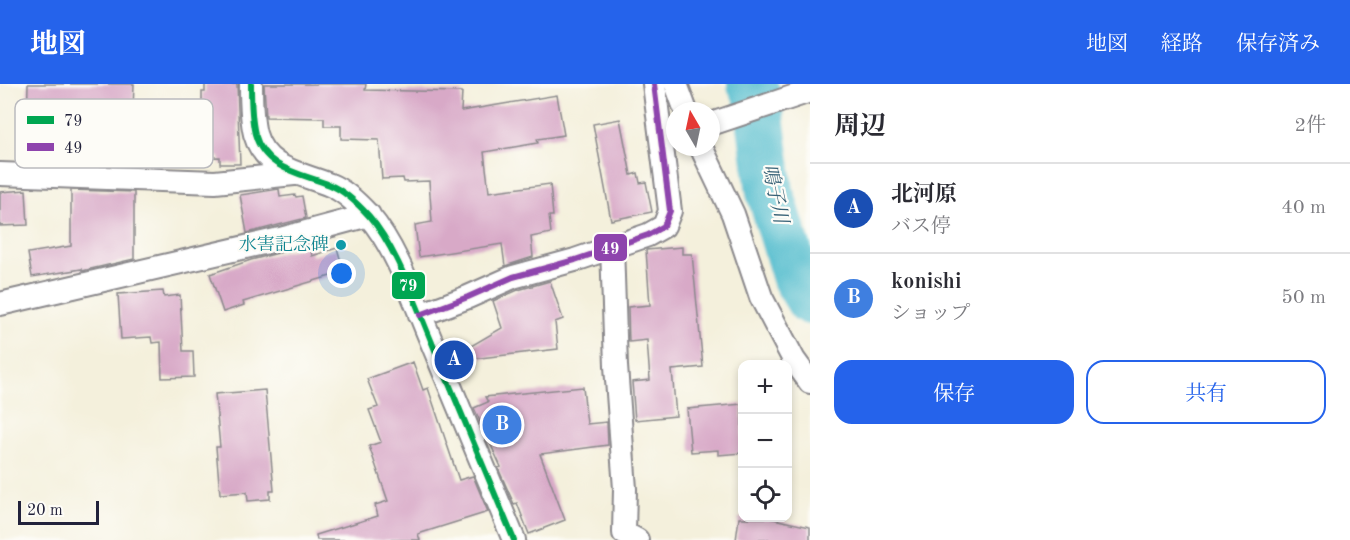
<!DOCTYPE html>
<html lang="ja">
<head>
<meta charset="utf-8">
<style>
	body { margin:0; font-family:"Old Standard TT","Noto Serif JP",serif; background:#f7f7f7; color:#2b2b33 }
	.controls { position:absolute; right:18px; bottom:18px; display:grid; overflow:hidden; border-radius:12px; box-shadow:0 3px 9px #0003 }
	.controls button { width:54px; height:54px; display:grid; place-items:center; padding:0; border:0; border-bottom:2px solid #e1e1e2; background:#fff; color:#2b2b33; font:30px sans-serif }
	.compass { position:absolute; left:666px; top:18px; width:54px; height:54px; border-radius:50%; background:#fff; box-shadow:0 3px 9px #0003; rotate:351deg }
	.scale { position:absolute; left:18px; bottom:15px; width:81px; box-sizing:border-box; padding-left:6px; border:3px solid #22223b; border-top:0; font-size:16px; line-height:21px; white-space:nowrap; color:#22223b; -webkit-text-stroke:4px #fdfcf7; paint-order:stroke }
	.you { position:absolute; left:342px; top:190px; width:21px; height:21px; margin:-15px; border:4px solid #fff; border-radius:50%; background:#1a73e8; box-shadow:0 0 0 9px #1a73e833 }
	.badge { display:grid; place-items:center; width:39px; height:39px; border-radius:50%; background:#2563eb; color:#fff; font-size:20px; font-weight:700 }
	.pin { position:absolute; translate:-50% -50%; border:3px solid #fff; box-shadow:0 2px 6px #0006 }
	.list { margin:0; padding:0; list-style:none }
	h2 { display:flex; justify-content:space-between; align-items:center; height:78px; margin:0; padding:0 24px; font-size:26px }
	h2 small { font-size:20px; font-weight:400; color:#7c7c81 }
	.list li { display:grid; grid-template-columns:39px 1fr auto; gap:18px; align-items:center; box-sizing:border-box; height:90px; padding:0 24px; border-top:2px solid #e1e1e2 }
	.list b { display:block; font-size:22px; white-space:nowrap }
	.list p { margin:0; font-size:20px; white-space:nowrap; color:#7c7c81 }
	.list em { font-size:20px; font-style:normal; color:#7c7c81 }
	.actions { display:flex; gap:12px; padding:18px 24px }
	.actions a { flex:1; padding:14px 0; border:2px solid #2563eb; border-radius:18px; text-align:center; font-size:21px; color:#2563eb }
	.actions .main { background:#2563eb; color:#fff }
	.icon { flex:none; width:33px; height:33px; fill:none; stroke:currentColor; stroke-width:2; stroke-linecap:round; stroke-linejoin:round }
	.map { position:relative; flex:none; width:810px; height:456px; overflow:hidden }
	header { display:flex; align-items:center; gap:36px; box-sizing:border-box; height:84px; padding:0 30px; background:#2563eb; color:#fff }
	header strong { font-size:28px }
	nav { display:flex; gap:33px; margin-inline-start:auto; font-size:21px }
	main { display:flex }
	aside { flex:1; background:#fff }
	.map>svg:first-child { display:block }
</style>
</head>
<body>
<header>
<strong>地図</strong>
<nav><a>地図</a><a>経路</a><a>保存済み</a></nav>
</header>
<main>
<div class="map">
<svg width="810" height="456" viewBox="0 0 810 456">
	<rect width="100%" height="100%" fill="#fdfcf7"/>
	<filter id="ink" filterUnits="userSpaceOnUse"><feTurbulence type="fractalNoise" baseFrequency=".0167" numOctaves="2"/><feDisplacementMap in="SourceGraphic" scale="12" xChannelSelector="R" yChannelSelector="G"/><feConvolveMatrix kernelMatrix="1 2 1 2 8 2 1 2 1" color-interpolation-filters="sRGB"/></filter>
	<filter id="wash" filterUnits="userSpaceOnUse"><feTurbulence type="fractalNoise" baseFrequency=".008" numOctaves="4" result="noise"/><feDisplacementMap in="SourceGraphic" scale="24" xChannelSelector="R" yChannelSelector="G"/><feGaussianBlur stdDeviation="1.35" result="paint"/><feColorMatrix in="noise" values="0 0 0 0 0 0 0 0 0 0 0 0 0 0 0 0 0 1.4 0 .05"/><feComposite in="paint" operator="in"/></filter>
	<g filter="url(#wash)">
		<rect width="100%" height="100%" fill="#f4f0dc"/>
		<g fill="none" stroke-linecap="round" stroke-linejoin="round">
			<path stroke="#51bccd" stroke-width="48" d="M751,0L757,11L770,108L796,194L810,217"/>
		</g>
		<g id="blocks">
			<path fill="#d8a9c7" d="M28,0H134L133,26H151V41L202,40V8H205V0H237L240,80H220V73L167,74V78L134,79V81L26,77Z
				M264,0H366L365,6L462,8L461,27L557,11L564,51L537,55L538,59L484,68L489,108L550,100L553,132H549L551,149L531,153L533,173L505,182L502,160L419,173L415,141L432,138L429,97L404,98L403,94L382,95L379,56L341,55V42H324V34L266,33Z
				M620,35L631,91L638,89L640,99L646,98L652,128L611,136L593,40Z
				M279,105L280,113L295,111L296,113L302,112L306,134L247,149L240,111Z
				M26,106L28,141L0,142V108Z
				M71,106L134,108V175L82,187V185L32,193L28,169L71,162Z
				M310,161L312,172L337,164L344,188L243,218L244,221L223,228L210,190L251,176Z
				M682,163V170H692L703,283L672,286L676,332L635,336L632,298L650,296L647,256L629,258L628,223L650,221L646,166Z
				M550,197L563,235L555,238L558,265L454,277L452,273L502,244L493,217L518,206Z
				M163,207L164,213L180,211L183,267H193L194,293L162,294L161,258L152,259L151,253L121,255L118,210Z
				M413,278L423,306L428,304L459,396L473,392L488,428L418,450L420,456H317L316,451L378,432L375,421L388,417L369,362L381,358L369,326L378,323L367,295Z
				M583,303L587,340L607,338L608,361L540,370L565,436L529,450L517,419L514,420L498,384L501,383L474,324L488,318L485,313Z
				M265,306L274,407H270V415L248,417L247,408L220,410L216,363H220L215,310Z
				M742,320V369L718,371V366L691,368L687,325Z
				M739,434H769L810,443V456H736Z"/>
		</g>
	</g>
	<g filter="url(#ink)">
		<use href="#blocks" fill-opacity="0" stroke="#8b898c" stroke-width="1.5"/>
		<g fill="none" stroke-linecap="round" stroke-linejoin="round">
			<defs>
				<path id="street" d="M251,0C251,16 251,34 255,50C265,86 301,89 330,101C345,107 359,121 369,132C396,163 414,216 430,254C458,322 486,389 514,456
					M676,0L686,27
					M711,40L810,7
					M701,63L733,130L761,213L794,276L810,298
					M0,90L215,98L294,90
					M612,162L616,282L625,405L624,449L637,456
					M0,220L280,155L369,131
					M420,231L468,213L513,193L575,176L648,151L664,142L670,127L654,0"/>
			</defs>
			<use href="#street" stroke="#8b898c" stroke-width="26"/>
			<use href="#street" stroke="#fff" stroke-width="22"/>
			<defs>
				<path id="bus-1" d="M251,0C251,16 251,34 255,50C265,86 301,89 330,101C345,107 359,121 369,132C396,163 414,216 430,254C458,322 486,389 514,456"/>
				<path id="bus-2" d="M420,231L468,213L513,193L575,176L648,151L664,142L670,127L654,0"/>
			</defs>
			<use href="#bus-1" stroke="#fdfcf7" stroke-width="10"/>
			<use href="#bus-2" stroke="#fdfcf7" stroke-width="10"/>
			<use href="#bus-1" stroke="#00a651" stroke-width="6"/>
			<use href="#bus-2" stroke="#8e44ad" stroke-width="6"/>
		</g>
	</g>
	<circle fill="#0f9aa8" stroke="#fdfcf7" stroke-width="2" cx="341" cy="161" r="6"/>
	<g text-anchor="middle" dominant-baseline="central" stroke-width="4.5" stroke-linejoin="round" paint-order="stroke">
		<g font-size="18" fill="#0d838f" stroke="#fdfcf7" text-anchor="end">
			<text x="329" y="161">水害記念碑</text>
		</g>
		<g font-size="20" font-style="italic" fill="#356075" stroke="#fdfcf7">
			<text transform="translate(774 110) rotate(78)">鳴子川</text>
		</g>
	</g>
	<rect x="15" y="15" width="198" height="69" rx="9" fill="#fdfcf7" stroke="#bbbbbf" stroke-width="1.5"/>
	<rect x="27" y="32" width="27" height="8" fill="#00a651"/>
	<rect x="27" y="59" width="27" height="8" fill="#8e44ad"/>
	<g font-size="16" fill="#22223b">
		<text x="64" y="42">79</text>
		<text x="64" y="69">49</text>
	</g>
	<g stroke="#fdfcf7" stroke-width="2">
		<rect x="593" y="149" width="35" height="29" rx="6" fill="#8e44ad"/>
		<rect x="391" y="187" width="35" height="29" rx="6" fill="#00a651"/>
	</g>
	<g font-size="16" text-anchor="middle" font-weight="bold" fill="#fff">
		<text x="610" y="170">49</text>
		<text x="408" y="207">79</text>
	</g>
</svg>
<div class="controls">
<button>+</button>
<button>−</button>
<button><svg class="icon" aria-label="locate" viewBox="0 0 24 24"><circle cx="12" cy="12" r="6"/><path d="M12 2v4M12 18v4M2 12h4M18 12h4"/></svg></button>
</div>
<svg class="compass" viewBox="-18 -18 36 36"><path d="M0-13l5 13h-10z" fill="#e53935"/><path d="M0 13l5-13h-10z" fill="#7c7c81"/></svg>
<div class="scale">20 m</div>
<div class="you"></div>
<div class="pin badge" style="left:454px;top:276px;background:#1a4fb4">A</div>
<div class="pin badge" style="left:502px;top:341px;background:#3f7fe0">B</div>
</div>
<aside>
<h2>周辺<small>2件</small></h2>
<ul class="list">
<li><span class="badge" style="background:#1a4fb4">A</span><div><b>北河原</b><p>バス停</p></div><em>40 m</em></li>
<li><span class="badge" style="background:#3f7fe0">B</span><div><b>konishi</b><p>ショップ</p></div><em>50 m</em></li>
</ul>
<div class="actions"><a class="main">保存</a><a>共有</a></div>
</aside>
</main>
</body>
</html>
